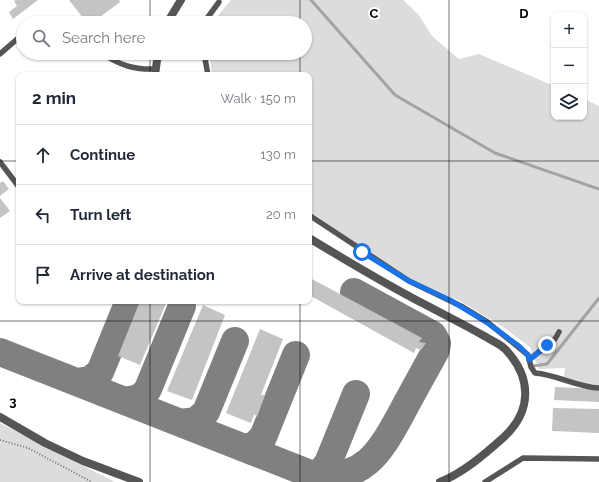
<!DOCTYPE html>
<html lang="en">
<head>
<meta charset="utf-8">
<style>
	body { margin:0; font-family:Raleway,sans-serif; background:#f6f6f7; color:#1f2937 }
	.controls { position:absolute; right:12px; top:12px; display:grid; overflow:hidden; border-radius:8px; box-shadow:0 1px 3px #0004 }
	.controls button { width:36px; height:36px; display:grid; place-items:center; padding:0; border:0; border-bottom:1px solid #e0e1e3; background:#fff; color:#1f2937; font:20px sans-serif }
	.stop { position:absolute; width:12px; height:12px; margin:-9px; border:3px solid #1a73e8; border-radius:50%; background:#fff }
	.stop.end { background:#1a73e8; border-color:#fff; box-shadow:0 1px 4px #0008 }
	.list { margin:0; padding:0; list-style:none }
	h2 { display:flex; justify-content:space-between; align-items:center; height:52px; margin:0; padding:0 16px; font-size:17px }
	h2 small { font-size:13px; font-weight:400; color:#747a83 }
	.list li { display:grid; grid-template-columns:26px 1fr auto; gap:12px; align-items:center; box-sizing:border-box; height:60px; padding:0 16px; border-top:1px solid #e0e1e3 }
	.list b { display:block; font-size:15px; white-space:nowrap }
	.list em { font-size:13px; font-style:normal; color:#747a83 }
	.icon { flex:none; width:22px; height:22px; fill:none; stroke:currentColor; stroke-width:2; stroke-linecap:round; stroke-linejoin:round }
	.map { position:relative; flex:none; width:599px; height:482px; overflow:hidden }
	.search { position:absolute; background:#fff; box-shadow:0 1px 3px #0004; left:16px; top:16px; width:296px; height:44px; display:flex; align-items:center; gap:10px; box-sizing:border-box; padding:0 14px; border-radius:22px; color:#747a83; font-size:15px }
	.panel { position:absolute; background:#fff; box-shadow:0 1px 3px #0004; left:16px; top:72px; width:296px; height:232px; border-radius:8px }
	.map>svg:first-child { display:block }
</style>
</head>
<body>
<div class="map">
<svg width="599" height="482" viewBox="0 0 599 482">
	<rect width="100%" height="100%" fill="#fff"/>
	<path fill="#dcdcdc" d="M231,0H403L418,14L432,36L459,59L479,54L554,86V117H584V99L599,106V386H589L564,377L565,368L539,369L530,347L500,325L460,301L409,279L309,211V75H212L209,53H305V23H212Z
		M0,423L115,482H0Z"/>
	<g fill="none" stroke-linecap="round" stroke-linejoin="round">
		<path stroke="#a3a3a3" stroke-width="3" d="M311,0L395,95L495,153L599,189
			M533,366L547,364L599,298"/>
		<path stroke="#808080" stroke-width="28" d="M0,352L313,475C364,482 380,452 401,414C412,393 424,372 436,350L437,343L433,335L354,292
			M76,382L90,380L100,372L129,301
			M123,400C134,401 142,398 148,389L182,306
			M181,423L196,421L206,412L235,341
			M244,448L255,445L263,437L296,355
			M313,475L320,473L328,463L356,394"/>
	</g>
	<path fill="#c4c4c4" d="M16,0H38L13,19L9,12L17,6L14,1Z
		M69,0H119L120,2L92,23H87Z
		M3,181L9,189L0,196V183Z
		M0,198L10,211L0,218Z
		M310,278L422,338L419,342L426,343L421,350L416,348L414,353L309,295Z
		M140,301H167L140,365L118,356Z
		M203,305L225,315L192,400L167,391Z
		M260,329L283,339L261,395H265L257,417L254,414L251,423L226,413Z
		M555,387L599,389V402L554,400Z
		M553,408L599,409V433L552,431Z"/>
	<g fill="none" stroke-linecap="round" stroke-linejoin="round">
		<path stroke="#777" stroke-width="2" stroke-dasharray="1 2" stroke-linecap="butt" d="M0,440L28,448L92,482"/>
		<path stroke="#555" stroke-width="5.5" d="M38,23L46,22L53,23
			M207,23L208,17L219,2
			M101,53C120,65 133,70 156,69
			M204,53L208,75
			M0,54L23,34
			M0,162L19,187
			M309,215L409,281L463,307L486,321L528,355L531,367L535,373C558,375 577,387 599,388
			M529,360L555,339L559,332
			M485,482L523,458L599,459"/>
		<path stroke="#555" stroke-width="8" d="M167,23L181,0
			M155,75L158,53
			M309,238C347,261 385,284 424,304C445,315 465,325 486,337C492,341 501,344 506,350C532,378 532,411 504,437C485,454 463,473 440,482
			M0,417L45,443L83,461L139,482"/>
	</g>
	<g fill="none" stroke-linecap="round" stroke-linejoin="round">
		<path stroke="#1a73e8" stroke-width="5" d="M362,252L409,281L450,300L486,322L519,346L528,355L529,360L547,345"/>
	</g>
	<path fill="none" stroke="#000" stroke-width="1" stroke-opacity="0.55" d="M150,0V23M300,0V23M449,0V482M150,53V75M300,53V75M0,161H19M309,161H599M150,301V482M300,301V482M0,321H599"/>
	<g font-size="13" text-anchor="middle" font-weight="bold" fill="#000" stroke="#fff" stroke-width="4" stroke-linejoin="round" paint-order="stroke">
		<text x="374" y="18">C</text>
		<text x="524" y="18">D</text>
		<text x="13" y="406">3</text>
	</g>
</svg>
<div class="controls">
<button>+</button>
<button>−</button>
<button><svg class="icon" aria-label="layers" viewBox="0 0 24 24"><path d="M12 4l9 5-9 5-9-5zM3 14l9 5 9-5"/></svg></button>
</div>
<div class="stop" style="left:362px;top:252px"></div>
<div class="stop end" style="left:547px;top:345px"></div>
<div class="search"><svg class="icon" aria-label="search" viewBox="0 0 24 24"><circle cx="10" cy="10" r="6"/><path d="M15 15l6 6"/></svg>Search here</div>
<section class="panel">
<h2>2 min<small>Walk · 150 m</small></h2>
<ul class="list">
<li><svg class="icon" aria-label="ahead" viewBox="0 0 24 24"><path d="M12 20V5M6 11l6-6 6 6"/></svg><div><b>Continue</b></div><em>130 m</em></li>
<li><svg class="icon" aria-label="left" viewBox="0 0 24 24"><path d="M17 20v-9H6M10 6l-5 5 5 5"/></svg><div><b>Turn left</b></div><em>20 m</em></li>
<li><svg class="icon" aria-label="arrive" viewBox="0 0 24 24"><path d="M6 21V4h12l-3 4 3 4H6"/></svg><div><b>Arrive at destination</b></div></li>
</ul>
</section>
</div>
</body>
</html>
